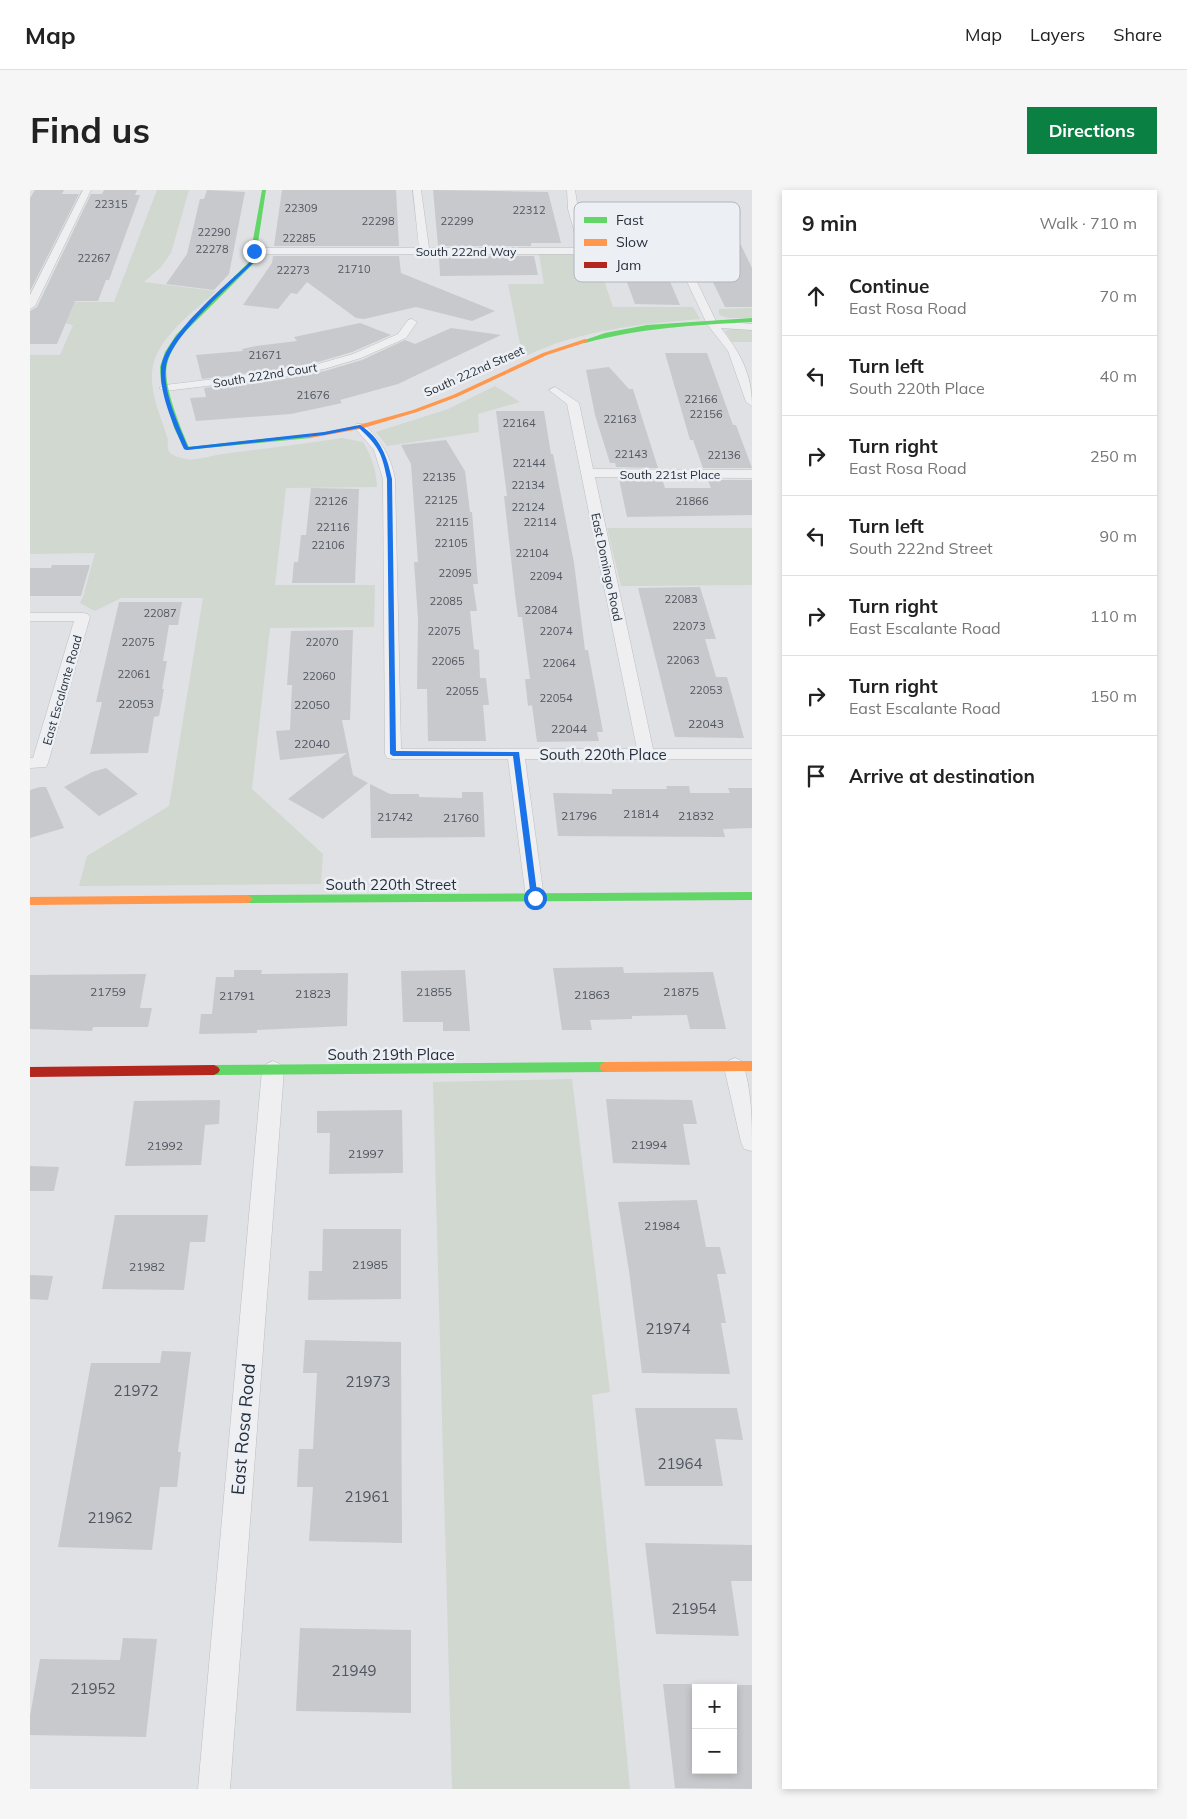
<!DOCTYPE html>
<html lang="en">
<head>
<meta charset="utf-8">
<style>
	body { margin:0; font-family:Mulish,sans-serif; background:#f6f6f6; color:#222 }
	.controls { position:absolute; right:15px; bottom:15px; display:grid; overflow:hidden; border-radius:0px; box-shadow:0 2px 8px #0003 }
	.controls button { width:45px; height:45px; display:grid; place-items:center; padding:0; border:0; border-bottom:1px solid #e0e0e0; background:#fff; color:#222; font:25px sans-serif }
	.stop { position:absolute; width:15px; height:15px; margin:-11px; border:4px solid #1a73e8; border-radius:50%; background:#fff }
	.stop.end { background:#1a73e8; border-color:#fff; box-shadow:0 1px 5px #0008 }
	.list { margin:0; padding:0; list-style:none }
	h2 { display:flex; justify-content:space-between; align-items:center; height:65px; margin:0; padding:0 20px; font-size:21px }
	h2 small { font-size:16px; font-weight:400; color:#767676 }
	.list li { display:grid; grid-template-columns:32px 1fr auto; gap:15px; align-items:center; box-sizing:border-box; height:80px; padding:0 20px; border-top:1px solid #e0e0e0 }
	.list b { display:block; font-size:19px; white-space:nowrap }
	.list p { margin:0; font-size:16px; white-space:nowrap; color:#767676 }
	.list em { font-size:16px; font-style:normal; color:#767676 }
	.icon { flex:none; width:28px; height:28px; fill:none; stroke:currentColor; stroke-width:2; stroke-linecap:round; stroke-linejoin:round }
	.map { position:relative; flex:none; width:722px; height:1599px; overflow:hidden; border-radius:0px }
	header { display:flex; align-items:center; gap:30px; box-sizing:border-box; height:70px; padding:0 25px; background:#fff; border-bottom:1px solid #e0e0e0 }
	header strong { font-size:24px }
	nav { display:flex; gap:28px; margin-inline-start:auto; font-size:18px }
	.intro { display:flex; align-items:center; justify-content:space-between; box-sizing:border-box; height:120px; padding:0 30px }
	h1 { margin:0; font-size:35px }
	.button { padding:12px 22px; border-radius:0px; background:#0b8043; color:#fff; font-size:18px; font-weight:700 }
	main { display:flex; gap:30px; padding:0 30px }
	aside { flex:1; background:#fff; border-radius:0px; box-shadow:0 2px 8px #0003 }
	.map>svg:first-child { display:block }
</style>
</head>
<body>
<header>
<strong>Map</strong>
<nav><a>Map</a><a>Layers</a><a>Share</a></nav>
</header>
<div class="intro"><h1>Find us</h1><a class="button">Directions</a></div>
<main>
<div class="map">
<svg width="722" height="1599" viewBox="0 0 722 1599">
	<rect width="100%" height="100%" fill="#dfe1e4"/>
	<path fill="#d0d8d0" d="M127,0H159L141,63L131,77L114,92L186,101C163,123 125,148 122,182C120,205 132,229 138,250C137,260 138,264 148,267C163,273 178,266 193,264C233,259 273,254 312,248L333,252C342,267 346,280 347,297L256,298L245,395H345L344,437L240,438L222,599L293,664L291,694L49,696L57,666L139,616L173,408H91L65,421L50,413L53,407L65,363L0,364V165H30L43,135L5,128L11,112H84Z
		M509,64H565L583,117H663L670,129C611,134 549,140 496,166L492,164L478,94H514Z
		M722,118V128H698L689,125V119Z
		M701,139H722V152H702L695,141Z
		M465,196L490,212L448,224L449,242L357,256L346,242L418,219Z
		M577,338H722V395L591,396Z
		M542,889L580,1202L562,1205L600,1599H422L403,892Z"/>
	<path fill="#c8c9cc" d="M5,0H34L32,4H49L0,101V8Z
		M74,0H107L105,5H110L79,90H76L68,111H45L27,154H0V121L7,117L61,4H72Z
		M177,0L215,2L199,84L184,100L136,94L157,64L170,9H174Z
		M252,0H366L369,56H244Z
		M403,0L518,2L531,53H501V56H408Z
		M665,55H711L722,78V117H695Z
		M243,66H369L371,83L465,121L442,131L386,117L334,129L326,128L277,92L267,104L261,103L248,119L213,115L242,73Z
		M409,66H504L508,85L410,86Z
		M588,68H630L650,115L605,114Z
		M330,133L361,145L322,162L288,172L252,179L172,189L166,165L213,161L212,159L226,156L267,151L264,147Z
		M421,138L471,145L368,194L310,210L312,213L261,224L166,231L160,208L176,207L174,198L252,189L295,181L332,170L375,150L385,154Z
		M635,163H677L703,235H706L722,278H673L663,250H660Z
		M579,177L599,199H603L628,278L586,277L585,273H580L565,225L556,180Z
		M466,221H514L521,264H523L544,373L555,460H558L573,542H567L569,551L507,552L502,515L498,516L495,489H500L492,427H488L485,404L474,306H477Z
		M416,250L435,281L440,322H442L448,394H443L447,421H440L444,459L449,460L450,488H456L459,515H453L456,551H398L397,499H387L388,429L384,372H388L381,274L371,255Z
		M589,289H632L635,298H681L678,290H722V325L597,327Z
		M281,298L329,299L325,393H262L264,372H268L271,345H276Z
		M22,375H60L51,406H0V378H21Z
		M670,397L686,449H675L686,487H697L714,548L645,547L608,398Z
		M89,412H152L148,435H139L133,471H137L132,499H134L129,526L124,527L118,563L60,564L72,512H66Z
		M323,440L320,530H312L323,585L338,593L293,629L258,609L317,563L250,570L246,541L260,540L262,495H257L261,441Z
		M76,578L108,604L69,626L34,597L62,582Z
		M340,594L360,604H389V607L432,608V602H453L455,647L341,648Z
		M636,596H659L660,603H700L698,598H722V638L693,639L695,647L528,646L523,603L582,604V599H637Z
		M10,597H16L34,638L0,648V600Z
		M593,777L594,783L683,782L696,839H660L657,825L602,826V829L560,830L562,840H532L523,778Z
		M204,780H232L231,784L318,783L317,836L227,840V843L169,844L171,824H182L186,787H204Z
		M435,780L440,841H413V832H373L371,781Z
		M116,784L110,818H122L118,837H63L62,841L0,839V785Z
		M576,909L662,910L667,934H653L660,975L583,973Z
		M190,910L189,934L175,935L171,975L95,976L104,911Z
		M372,920L373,983L299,984L300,943H287V921Z
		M0,976L29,977L24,1001H0Z
		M667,1010L676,1057H690L696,1084H687L696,1133H691L700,1184L612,1183L599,1081L588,1012Z
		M85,1025H178L175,1052H160L154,1100L72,1099Z
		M293,1039H371V1109L278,1110L279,1081H292Z
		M0,1085L23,1086L18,1110L0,1109Z
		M275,1150L371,1152L372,1353L279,1351L283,1297H267L269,1259H283L287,1183H273Z
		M132,1161L161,1162L148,1262H151L147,1297H130L122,1360L28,1357L61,1173H130Z
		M605,1218H707L713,1250L685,1249L693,1296H615Z
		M615,1353L722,1355V1391H701L709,1446L626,1444Z
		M270,1438L381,1440V1523L266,1521Z
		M93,1448L127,1449L116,1547L0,1545V1526L10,1469L90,1470Z
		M633,1494H666V1580H703V1495H722V1599L645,1598Z"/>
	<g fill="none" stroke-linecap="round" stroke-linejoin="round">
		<defs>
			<path id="street" d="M53,0H61L5,116L0,119V105Z
				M383,0H391L399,58H549L538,19L537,0H545L548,19L559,58L651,59L686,131L722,134V140L691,138C710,163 722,183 722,216L716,212L698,161L677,134L644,64H224L219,61L224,58H389Z
				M382,129L387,132L376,148L331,168L294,179L252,187L135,201L129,198L135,195L252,181L288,174L323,164L368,144L378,130Z
				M525,197L549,213L563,279L722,280V288L565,287L623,559H722V569H495L514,708L512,713L505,715L498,713L496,708L478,569H363L357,568L355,564L353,289L344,260L324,237L326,234H334C351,251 361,266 365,289L371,559H607L537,214L519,200Z
				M0,423H53L58,424L60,427L18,573L16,577L0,578V568H3L44,431H0Z
				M705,868L712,871C722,898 722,932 722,961L714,959L711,952L694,877L698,871Z
				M243,871L250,874L254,880L200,1599H168L232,880L236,874Z"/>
		</defs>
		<use href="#street" stroke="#bdbfc2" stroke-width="1"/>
		<use href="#street" fill="#efeff1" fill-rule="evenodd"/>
		<path fill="#63d668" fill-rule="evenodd" d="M232,0H236L225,72L150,147C145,156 139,164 137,175C132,193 151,239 159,257L280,244L283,246L280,248L155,260L144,238L131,192L130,177L135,162L146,145L219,72Z
			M722,128V132C664,135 611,138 555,153L552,151L575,143L617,135Z
			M722,702V710L218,713L213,709L218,705Z
			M575,872L579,874L581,877L579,880L575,882L184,885L180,883L178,880L180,877L184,875Z"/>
		<path fill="#ff974d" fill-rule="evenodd" d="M555,149L557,150V152L517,165L427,207L387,222L330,239L280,248L277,246L329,235L383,220L423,205L513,163Z
			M218,705L223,709L218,713L0,715V707Z
			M722,871V881L575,882L571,880L569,877L571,874L575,872Z"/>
		<path fill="#b3261e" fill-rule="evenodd" d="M184,875L188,877L190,880L188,883L184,885L0,887V877Z"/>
	</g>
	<path fill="#1a73e8" d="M225,60L223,73C200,96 140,147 136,177C132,200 149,236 158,257L294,242L330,235C351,248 357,267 362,289L366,561L489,562L508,710H502L501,708L483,566H363L360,564L357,289C352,263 349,257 329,238L294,245L157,260L154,259C144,237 129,203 131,179C133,147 196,95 220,72L222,61Z"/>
	<g text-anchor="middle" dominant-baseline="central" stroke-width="5" stroke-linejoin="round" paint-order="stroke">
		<g font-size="11" fill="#505661">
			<text x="81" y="14">22315</text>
			<text x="271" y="18">22309</text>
			<text x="499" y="20">22312</text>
			<text x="348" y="31">22298</text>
			<text x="427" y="31">22299</text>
			<text x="184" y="42">22290</text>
			<text x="269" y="48">22285</text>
			<text x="182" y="59">22278</text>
			<text x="64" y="68">22267</text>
			<text x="324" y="79">21710</text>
			<text x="263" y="80">22273</text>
			<text x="235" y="165">21671</text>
			<text x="283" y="205">21676</text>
			<text x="671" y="209">22166</text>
			<text x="676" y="224">22156</text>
			<text x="590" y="229">22163</text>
			<text x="489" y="233">22164</text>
			<text x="601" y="264">22143</text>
			<text x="694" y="265">22136</text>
			<text x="499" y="273">22144</text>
			<text x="409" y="287">22135</text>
			<text x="498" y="295">22134</text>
			<text x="411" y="310">22125</text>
			<text x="301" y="311">22126</text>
			<text x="662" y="311">21866</text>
			<text x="498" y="317">22124</text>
			<text x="422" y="332">22115</text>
			<text x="510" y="332">22114</text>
			<text x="303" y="337">22116</text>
			<text x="421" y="353">22105</text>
			<text x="298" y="355">22106</text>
			<text x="502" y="363">22104</text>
			<text x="425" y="383">22095</text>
			<text x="516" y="386">22094</text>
			<text x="651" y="409">22083</text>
			<text x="416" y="411">22085</text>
			<text x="511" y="420">22084</text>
			<text x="130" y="423">22087</text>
			<text x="659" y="436">22073</text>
			<text x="414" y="441">22075</text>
			<text x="526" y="441">22074</text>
			<text x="108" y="452">22075</text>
			<text x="292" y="452">22070</text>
			<text x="653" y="470">22063</text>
			<text x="418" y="471">22065</text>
			<text x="529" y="473">22064</text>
			<text x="104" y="484">22061</text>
			<text x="289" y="486">22060</text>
			<text x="676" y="500">22053</text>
			<text x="432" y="501">22055</text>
			<text x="526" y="508">22054</text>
		</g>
		<g font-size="12" fill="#272f3c" stroke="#ecf0f4">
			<text x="436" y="61">South 222nd Way</text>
			<text transform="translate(444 181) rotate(-24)">South 222nd Street</text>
			<text transform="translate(235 185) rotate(-9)">South 222nd Court</text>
			<text x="640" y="284">South 221st Place</text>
			<text transform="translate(577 377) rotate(78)">East Domingo Road</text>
			<text transform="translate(32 500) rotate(-74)">East Escalante Road</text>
		</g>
		<g font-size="12" fill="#505661">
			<text x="106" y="513">22053</text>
			<text x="282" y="514">22050</text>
			<text x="676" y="533">22043</text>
			<text x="539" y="538">22044</text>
			<text x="282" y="553">22040</text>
			<text x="611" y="623">21814</text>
			<text x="549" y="625">21796</text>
			<text x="666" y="625">21832</text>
			<text x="365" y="626">21742</text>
			<text x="431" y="627">21760</text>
			<text x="78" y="801">21759</text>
			<text x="404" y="801">21855</text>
			<text x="651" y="801">21875</text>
			<text x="283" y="803">21823</text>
			<text x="562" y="804">21863</text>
			<text x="207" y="805">21791</text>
			<text x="619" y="954">21994</text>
			<text x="135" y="955">21992</text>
			<text x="336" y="963">21997</text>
			<text x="632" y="1035">21984</text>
			<text x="340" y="1074">21985</text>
			<text x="117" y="1076">21982</text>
		</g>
		<g font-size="15" fill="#272f3c" stroke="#ecf0f4">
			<text x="573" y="564">South 220th Place</text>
			<text x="361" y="694">South 220th Street</text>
			<text x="361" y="864">South 219th Place</text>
		</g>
		<g font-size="15" fill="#505661">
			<text x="638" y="1138">21974</text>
			<text x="338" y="1191">21973</text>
			<text x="106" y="1200">21972</text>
			<text x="650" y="1273">21964</text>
			<text x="337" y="1306">21961</text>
			<text x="80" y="1327">21962</text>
			<text x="664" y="1418">21954</text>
			<text x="324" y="1480">21949</text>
			<text x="63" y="1498">21952</text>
		</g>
		<g font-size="18" fill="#272f3c" stroke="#ecf0f4">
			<text transform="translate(213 1239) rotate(-85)">East Rosa Road</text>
		</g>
	</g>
	<rect x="544" y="12" width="166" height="80" rx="8" fill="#ecf0f4" stroke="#b1b6bd" stroke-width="1"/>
	<rect x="554" y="27" width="23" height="6" fill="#63d668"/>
	<rect x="554" y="49" width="23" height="7" fill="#ff974d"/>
	<rect x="554" y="72" width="23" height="6" fill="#b3261e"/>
	<g font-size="14" fill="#272f3c">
		<text x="586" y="35">Fast</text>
		<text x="586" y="57">Slow</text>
		<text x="586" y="80">Jam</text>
	</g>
</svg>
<div class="controls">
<button>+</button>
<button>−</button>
</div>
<div class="stop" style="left:505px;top:708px"></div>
<div class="stop end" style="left:224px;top:61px"></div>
</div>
<aside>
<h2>9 min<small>Walk · 710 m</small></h2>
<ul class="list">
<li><svg class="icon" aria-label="ahead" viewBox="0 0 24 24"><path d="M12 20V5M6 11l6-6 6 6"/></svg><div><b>Continue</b><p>East Rosa Road</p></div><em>70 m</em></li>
<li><svg class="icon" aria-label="left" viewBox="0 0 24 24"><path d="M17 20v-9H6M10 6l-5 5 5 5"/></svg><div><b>Turn left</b><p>South 220th Place</p></div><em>40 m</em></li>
<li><svg class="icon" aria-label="right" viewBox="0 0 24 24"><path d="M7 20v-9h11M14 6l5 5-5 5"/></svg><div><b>Turn right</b><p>East Rosa Road</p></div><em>250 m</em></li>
<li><svg class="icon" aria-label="left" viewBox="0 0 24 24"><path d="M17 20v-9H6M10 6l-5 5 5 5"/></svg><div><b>Turn left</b><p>South 222nd Street</p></div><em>90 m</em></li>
<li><svg class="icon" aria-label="right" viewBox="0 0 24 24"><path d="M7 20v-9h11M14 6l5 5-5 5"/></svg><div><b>Turn right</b><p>East Escalante Road</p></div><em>110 m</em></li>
<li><svg class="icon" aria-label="right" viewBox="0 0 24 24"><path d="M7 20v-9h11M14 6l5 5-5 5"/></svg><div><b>Turn right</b><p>East Escalante Road</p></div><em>150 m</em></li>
<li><svg class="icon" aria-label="arrive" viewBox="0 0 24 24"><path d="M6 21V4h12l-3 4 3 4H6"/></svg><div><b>Arrive at destination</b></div></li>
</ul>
</aside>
</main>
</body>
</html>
